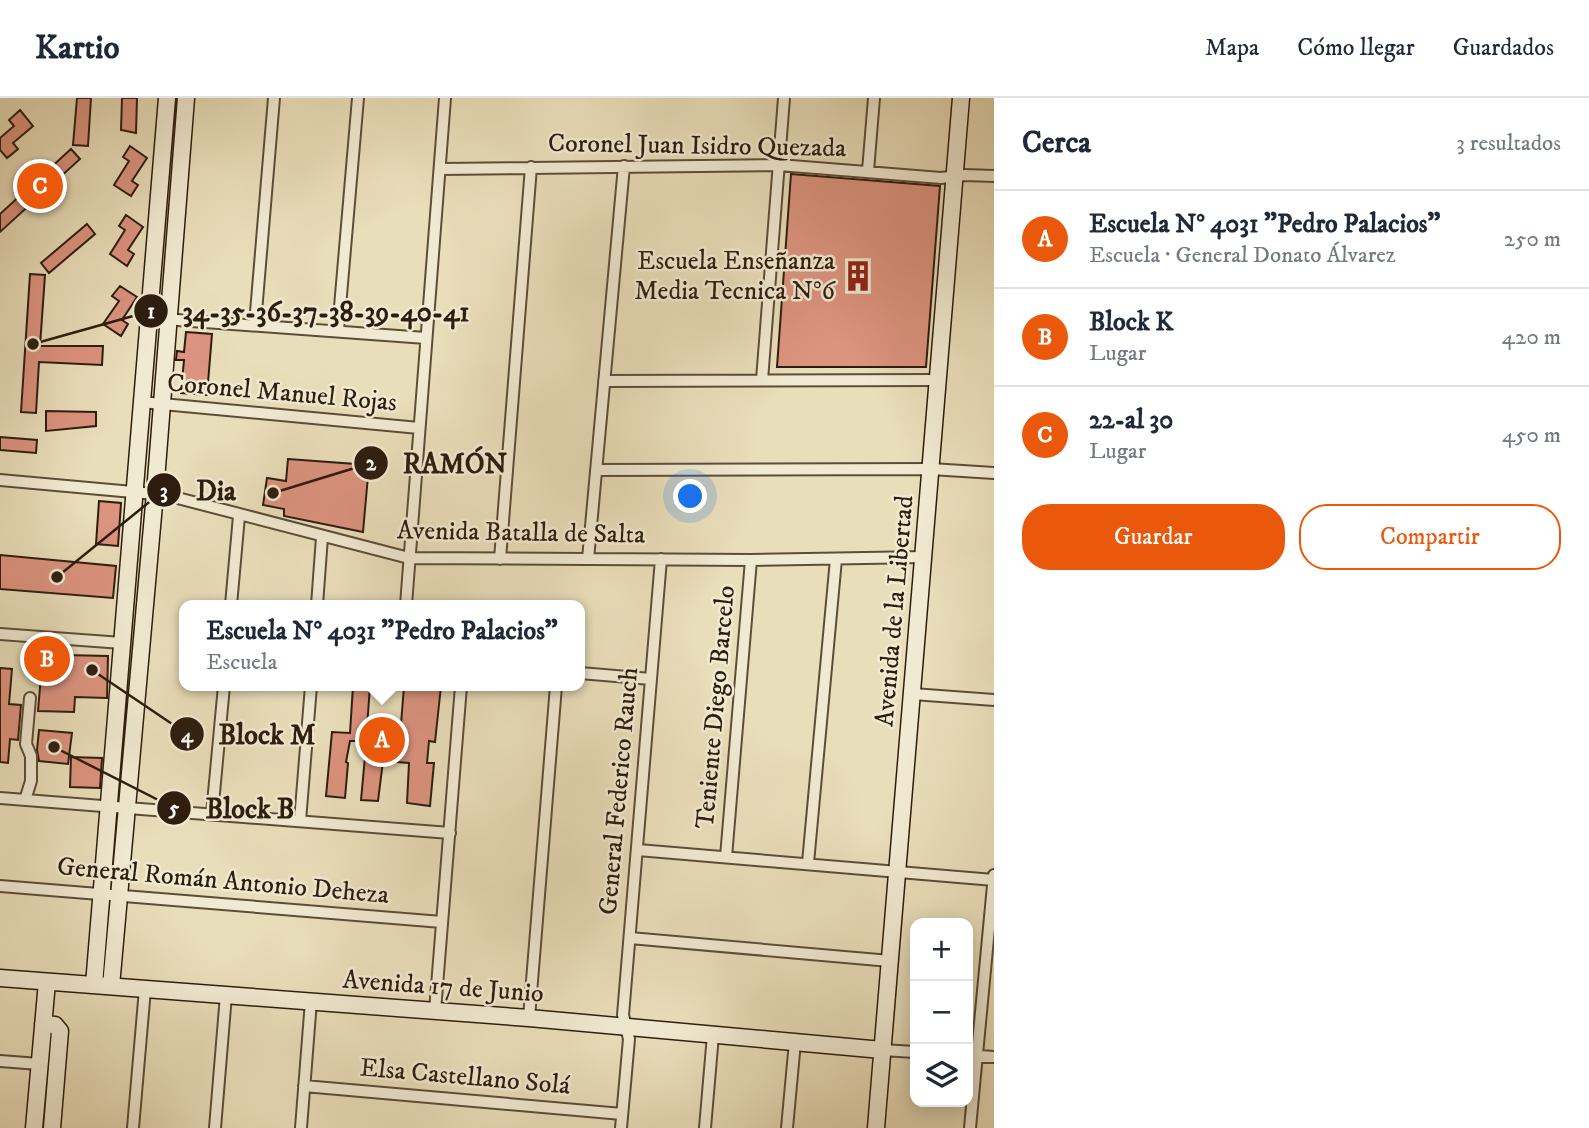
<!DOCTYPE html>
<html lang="es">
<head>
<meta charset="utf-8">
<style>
	body { margin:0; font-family:"IM FELL DW Pica",serif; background:#f6f6f7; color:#1f2937 }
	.controls { position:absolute; right:21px; bottom:21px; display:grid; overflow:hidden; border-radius:14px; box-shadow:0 4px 18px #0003 }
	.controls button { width:63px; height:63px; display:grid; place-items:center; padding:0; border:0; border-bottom:2px solid #e0e1e3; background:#fff; color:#1f2937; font:35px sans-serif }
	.you { position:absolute; left:691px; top:399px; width:24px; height:24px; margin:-18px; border:5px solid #fff; border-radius:50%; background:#1a73e8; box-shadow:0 0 0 10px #1a73e833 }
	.badge { display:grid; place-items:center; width:46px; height:46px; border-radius:50%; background:#ea580c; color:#fff; font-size:23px; font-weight:700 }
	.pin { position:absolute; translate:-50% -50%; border:4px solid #fff; box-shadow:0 2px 7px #0006 }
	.popup { position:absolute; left:179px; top:502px; width:406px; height:91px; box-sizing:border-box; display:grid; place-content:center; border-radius:14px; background:#fff; filter:drop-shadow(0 2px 5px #0005); font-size:23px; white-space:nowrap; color:#747a83 }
	.popup b { font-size:26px; color:#1f2937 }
	.popup::after { content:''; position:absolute; left:50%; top:100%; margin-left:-14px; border:14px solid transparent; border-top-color:#fff }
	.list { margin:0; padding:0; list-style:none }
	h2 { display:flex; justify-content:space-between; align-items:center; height:91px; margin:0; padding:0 28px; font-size:30px }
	h2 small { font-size:23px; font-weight:400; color:#747a83 }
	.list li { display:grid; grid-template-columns:46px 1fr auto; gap:21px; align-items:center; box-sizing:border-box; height:98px; padding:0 28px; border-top:2px solid #e0e1e3 }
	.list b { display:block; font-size:26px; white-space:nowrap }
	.list p { margin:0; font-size:23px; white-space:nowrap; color:#747a83 }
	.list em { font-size:23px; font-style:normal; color:#747a83 }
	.actions { display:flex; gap:14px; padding:21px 28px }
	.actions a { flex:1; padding:16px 0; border:2px solid #ea580c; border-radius:28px; text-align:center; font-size:24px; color:#ea580c }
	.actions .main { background:#ea580c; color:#fff }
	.icon { flex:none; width:38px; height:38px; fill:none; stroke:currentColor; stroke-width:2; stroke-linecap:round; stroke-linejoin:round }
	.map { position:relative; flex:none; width:994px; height:1030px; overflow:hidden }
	header { display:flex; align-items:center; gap:42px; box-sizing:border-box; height:98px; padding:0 35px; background:#fff; border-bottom:2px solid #e0e1e3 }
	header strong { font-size:33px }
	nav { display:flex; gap:38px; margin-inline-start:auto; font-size:24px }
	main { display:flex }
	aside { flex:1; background:#fff }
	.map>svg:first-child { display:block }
</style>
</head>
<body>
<header>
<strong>Kartio</strong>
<nav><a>Mapa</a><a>Cómo llegar</a><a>Guardados</a></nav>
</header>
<main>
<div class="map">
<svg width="994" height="1030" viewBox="0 0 994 1030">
	<rect width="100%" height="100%" fill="#e9deba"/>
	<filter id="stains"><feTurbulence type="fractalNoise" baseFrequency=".00286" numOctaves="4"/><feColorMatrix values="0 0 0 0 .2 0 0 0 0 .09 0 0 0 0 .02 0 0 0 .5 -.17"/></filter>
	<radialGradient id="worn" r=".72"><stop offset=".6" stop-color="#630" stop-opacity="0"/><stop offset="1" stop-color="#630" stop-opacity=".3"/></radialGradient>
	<path fill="#dc937f" stroke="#2d1d0e" stroke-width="2" d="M77,0H91L88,48L73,47Z
		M122,0H137L136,35L121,32Z
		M20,12L33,28L13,45L18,51L7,60L0,52V40L14,28L9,22Z
		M130,48L147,60L132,83L138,87L131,98L114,87L129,63L123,59Z
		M71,51L80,61L0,134V116Z
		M791,76L940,88L926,269H777Z
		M126,117L143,129L128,152L134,156L127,168L110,156L125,132L119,128Z
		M87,126L95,136L49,175L41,165Z
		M30,176L45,177L40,248H103L102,267L39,264L36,315L21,314Z
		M120,188L137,199L122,222L128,226L121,238L103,226L119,203L112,198Z
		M186,234L212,236L207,297L181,295L184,262H176L177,253L184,254Z
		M46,313L96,314V328L46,333Z
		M0,339L37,342L36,355L0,352Z
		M288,361L369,367L363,434L284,418V411L263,407L267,380L286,383Z
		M99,403L121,405L118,448L96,446Z
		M0,457L116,468L113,500L0,491Z
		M32,546L64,549V557L108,558L107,600L75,599L74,614L38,613L41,578L31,577Z
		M0,570L12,571L9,606L21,607L18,642L10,641L8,665L0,664Z
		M353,588H370L366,643H350L346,664L348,665L345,700L326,698L332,634L350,635Z
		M404,588H441L435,644L429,643L427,665H434L430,708L407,705L409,665L383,663L378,703L361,702L367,637L400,639Z
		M39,632L72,635L68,666L39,663L37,652Z
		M71,659L102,660L100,690L70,689Z"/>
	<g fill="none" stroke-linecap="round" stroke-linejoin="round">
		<defs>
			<path id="street" d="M440,71L779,67L941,80L965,77L994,78
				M868,73L874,0
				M150,220L426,240
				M255,226L274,0
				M338,232L358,0
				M762,282L784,0
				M604,283L938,282
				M141,304L419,330
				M596,372L931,371L994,375
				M0,382L166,397L409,460L751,462L924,459
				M500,461L531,69
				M588,461L624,68
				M231,507L239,418
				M317,507L322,439
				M406,507L445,0
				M0,536L122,545
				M580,575L651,581
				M913,596L994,602
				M0,700L450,735
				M25,702L31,683V658L26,646L30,600
				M212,716L224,588
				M300,723L311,588
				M638,752L994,782
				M726,759L751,462
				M808,765L836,461
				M0,788L442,824
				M630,840L890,863
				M435,913L461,588
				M529,920L556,588
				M882,952L915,954
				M968,957L994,959
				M0,963L39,966
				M304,988L622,1016
				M133,1030L145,891
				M215,1030L226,897
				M301,1030L311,903
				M621,1030L629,941L623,917L661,461
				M705,1030L713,937
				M787,1030L795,944
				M970,1030L994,777"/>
			<path id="secondary" d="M0,880L529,920L882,952
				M94,887L167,0
				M111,888L155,395L186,0
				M43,926L55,927L60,933L52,1030
				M34,1030L47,884
				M876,1030L961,0"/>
		</defs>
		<use href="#street" stroke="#5c4d39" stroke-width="14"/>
		<use href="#secondary" stroke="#2d1d0e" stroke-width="19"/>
		<use href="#street" stroke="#f1ead2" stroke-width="10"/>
		<use href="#secondary" stroke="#f1ead2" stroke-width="16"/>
	</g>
	<defs>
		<symbol id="building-bare" viewBox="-9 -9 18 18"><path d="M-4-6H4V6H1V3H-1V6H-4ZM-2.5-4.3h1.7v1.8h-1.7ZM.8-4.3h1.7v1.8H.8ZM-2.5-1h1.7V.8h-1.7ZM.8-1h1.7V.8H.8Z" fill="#8f2418" stroke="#f1ead2" stroke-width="2.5" paint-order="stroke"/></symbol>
	</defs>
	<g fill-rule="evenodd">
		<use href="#building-bare" x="836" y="156" width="44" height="44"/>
	</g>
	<g text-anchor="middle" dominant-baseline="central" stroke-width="5" stroke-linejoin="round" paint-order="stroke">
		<g font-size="26" fill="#2d1d0e" stroke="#f1ead2">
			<text transform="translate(697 48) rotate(1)">Coronel Juan Isidro Quezada</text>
			<text transform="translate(282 295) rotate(5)">Coronel Manuel Rojas</text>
			<text transform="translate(521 435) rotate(1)">Avenida Batalla de Salta</text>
			<text transform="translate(895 513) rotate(-85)">Avenida de la Libertad</text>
			<text transform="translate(716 609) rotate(-85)">Teniente Diego Barcelo</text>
			<text transform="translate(619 693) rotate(-85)">General Federico Rauch</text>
			<text transform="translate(223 783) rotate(5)">General Román Antonio Deheza</text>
			<text transform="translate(443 889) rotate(4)">Avenida 17 de Junio</text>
			<text transform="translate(465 979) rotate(5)">Elsa Castellano Solá</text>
		</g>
		<g font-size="26" fill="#2d1d0e" stroke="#f1ead2" text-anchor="end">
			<text x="835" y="163">Escuela Enseñanza<tspan x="835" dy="30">Media Tecnica N°6</tspan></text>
		</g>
	</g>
	<path fill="none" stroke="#2d1d0e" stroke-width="2.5" d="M33 246L151 213M273 395L371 365M57 479L164 392M92 572L187 636M54 649L174 710"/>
	<g fill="#2d1d0e" stroke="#f1ead2" stroke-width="2.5">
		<circle cx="33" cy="246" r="7"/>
		<circle cx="273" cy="395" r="7"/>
		<circle cx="57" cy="479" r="7"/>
		<circle cx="92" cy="572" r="7"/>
		<circle cx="54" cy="649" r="7"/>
		<circle cx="151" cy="213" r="18"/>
		<circle cx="371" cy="365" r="18"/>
		<circle cx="164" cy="392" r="18"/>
		<circle cx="187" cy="636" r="18"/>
		<circle cx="174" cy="710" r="18"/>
	</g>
	<g font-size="21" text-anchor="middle" font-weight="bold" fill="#fff">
		<text x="151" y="220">1</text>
		<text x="371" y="372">2</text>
		<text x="164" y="400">3</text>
		<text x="187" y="644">4</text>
		<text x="174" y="717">5</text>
	</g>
	<g font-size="28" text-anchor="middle" font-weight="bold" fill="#2d1d0e" stroke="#f1ead2" stroke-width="5" stroke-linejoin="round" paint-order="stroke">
		<text x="326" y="223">34-35-36-37-38-39-40-41</text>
		<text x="455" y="375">RAMÓN</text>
		<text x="216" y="402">Dia</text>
		<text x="267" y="646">Block M</text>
		<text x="250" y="720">Block B</text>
	</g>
	<rect width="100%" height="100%" filter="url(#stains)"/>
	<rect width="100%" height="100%" fill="url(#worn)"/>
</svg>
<div class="controls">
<button>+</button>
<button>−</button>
<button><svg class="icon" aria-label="layers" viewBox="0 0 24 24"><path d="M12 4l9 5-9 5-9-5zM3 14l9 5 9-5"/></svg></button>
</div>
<div class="you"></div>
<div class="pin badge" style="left:382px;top:642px">A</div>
<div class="popup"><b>Escuela N° 4031 &quot;Pedro Palacios&quot;</b>Escuela</div>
<div class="pin badge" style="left:47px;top:561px">B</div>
<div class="pin badge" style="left:40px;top:88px">C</div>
</div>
<aside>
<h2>Cerca<small>3 resultados</small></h2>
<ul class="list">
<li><span class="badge">A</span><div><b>Escuela N° 4031 &quot;Pedro Palacios&quot;</b><p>Escuela · General Donato Álvarez</p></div><em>250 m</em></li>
<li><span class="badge">B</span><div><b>Block K</b><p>Lugar</p></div><em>420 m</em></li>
<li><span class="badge">C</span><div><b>22-al 30</b><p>Lugar</p></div><em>450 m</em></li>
</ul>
<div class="actions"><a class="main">Guardar</a><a>Compartir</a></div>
</aside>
</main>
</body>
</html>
